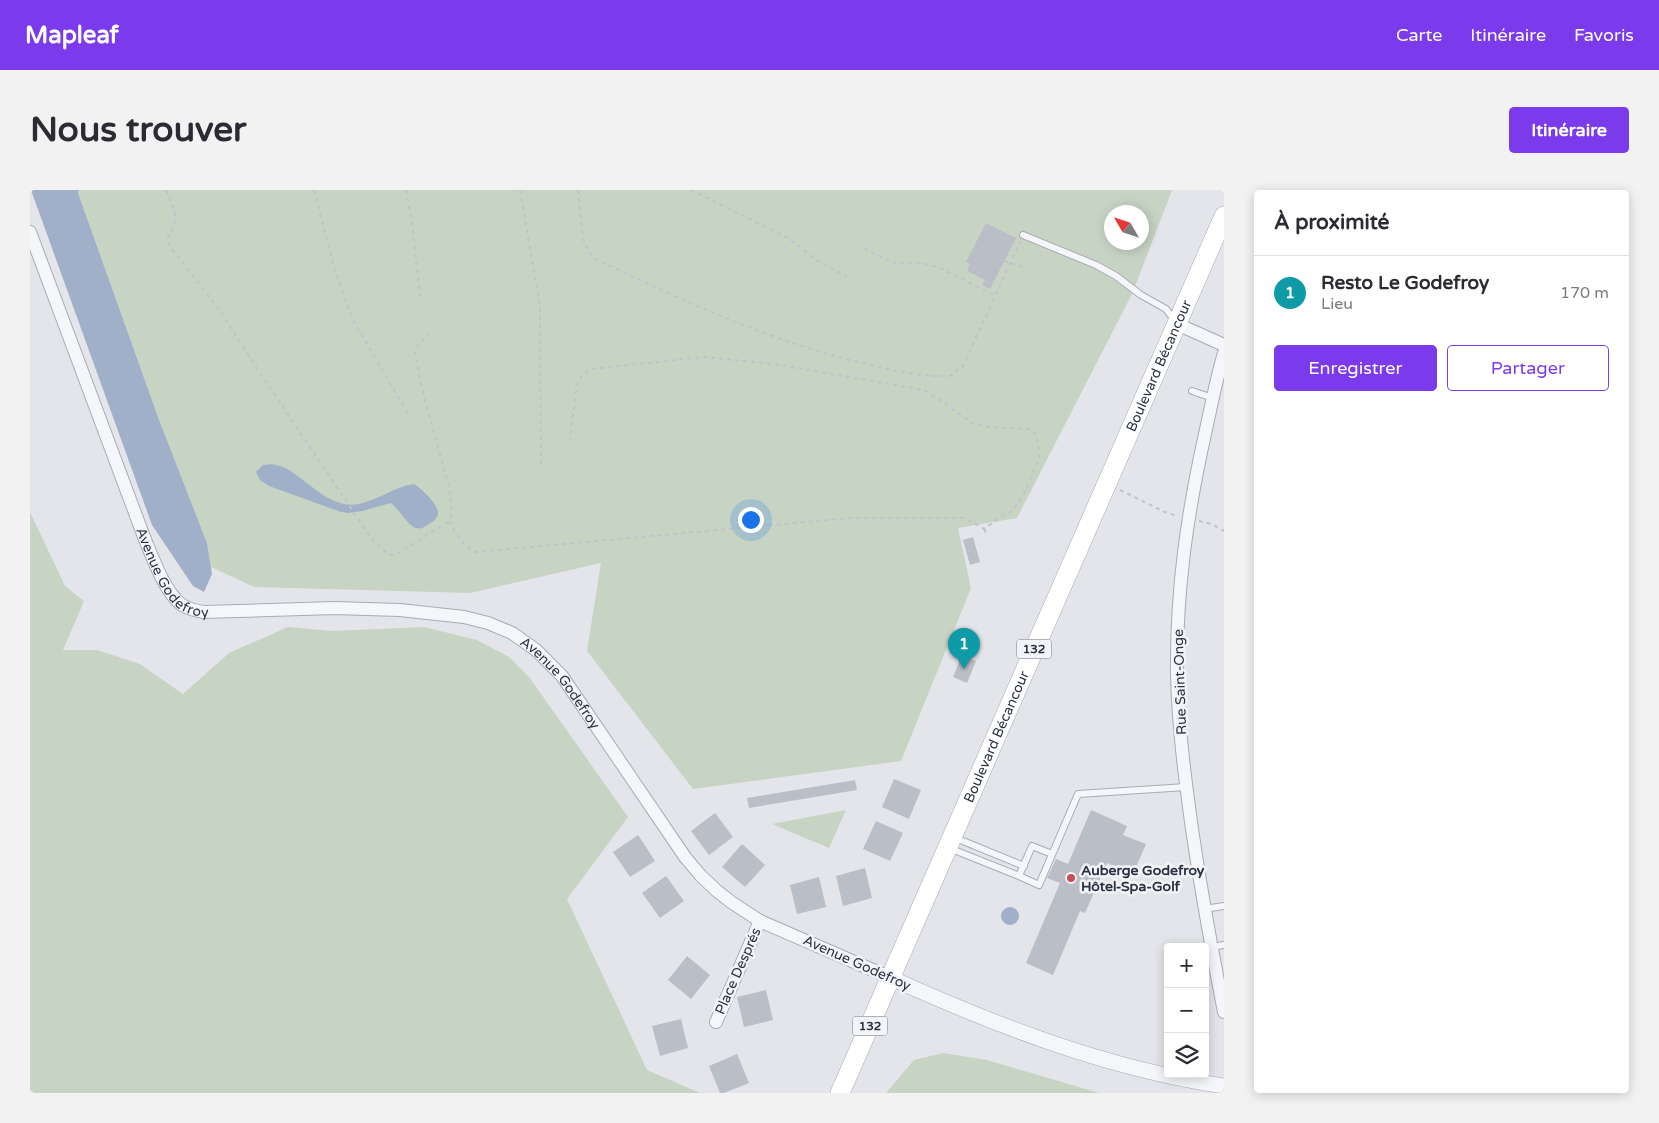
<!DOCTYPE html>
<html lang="fr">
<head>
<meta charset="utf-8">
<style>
	body { margin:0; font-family:"Varela Round",sans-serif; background:#f2f2f3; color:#2b2b33 }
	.controls { position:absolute; right:15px; bottom:15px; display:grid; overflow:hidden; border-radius:5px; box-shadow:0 2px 12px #0003 }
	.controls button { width:45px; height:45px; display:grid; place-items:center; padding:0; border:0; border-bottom:1px solid #e1e1e2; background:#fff; color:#2b2b33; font:25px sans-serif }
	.compass { position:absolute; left:1074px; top:15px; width:45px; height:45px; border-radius:50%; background:#fff; box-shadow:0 2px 12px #0003; rotate:309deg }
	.you { position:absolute; left:720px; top:329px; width:18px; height:18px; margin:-12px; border:4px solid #fff; border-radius:50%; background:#1a73e8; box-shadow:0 0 0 8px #1a73e833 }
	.badge { display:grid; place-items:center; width:32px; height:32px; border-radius:50%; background:#7c3aed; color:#fff; font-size:16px; font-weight:700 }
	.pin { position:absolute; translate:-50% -41px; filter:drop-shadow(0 1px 2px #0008) }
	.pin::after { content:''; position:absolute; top:26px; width:18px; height:15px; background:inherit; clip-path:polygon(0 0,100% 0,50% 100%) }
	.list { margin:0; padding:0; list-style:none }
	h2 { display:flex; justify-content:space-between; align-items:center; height:65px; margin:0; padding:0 20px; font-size:21px }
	h2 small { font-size:16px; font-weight:400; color:#7c7c81 }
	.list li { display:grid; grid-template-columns:32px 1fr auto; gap:15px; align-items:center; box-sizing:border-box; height:75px; padding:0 20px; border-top:1px solid #e1e1e2 }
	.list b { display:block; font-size:19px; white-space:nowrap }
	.list p { margin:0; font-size:16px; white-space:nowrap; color:#7c7c81 }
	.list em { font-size:16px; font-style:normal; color:#7c7c81 }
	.actions { display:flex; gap:10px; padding:15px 20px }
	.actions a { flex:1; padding:11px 0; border:1px solid #7c3aed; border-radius:5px; text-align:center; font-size:18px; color:#7c3aed }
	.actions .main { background:#7c3aed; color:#fff }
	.icon { flex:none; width:28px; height:28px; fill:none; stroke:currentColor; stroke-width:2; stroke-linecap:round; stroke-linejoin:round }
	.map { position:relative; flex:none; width:1194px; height:903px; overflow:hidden; border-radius:5px }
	header { display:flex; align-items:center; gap:30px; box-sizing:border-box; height:70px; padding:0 25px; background:#7c3aed; color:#fff }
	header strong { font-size:24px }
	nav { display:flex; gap:28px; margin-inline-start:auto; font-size:18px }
	.intro { display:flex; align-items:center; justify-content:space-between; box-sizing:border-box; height:120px; padding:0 30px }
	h1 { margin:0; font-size:35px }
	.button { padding:12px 22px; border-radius:5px; background:#7c3aed; color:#fff; font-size:18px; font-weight:700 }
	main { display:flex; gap:30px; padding:0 30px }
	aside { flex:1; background:#fff; border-radius:5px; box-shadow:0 2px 12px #0003 }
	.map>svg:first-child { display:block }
</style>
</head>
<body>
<header>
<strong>Mapleaf</strong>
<nav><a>Carte</a><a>Itinéraire</a><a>Favoris</a></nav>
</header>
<div class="intro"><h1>Nous trouver</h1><a class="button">Itinéraire</a></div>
<main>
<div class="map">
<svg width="1194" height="903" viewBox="0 0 1194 903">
	<rect width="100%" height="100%" fill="#e3e5ea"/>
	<path fill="#c7d4c4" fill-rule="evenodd" d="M49,0H1142L1103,102L987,328L928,338L941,398L871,571L663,599L557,461L571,373L440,403L224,397L181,377L177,353L128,227L48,3ZM1082,22H1112V52H1082Z
		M0,322L35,396L54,411L33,460H67L110,474L153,504L199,463L258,437L302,441L394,437L447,450L479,467L499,487L598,627L537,709L617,880L670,903H0Z
		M816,620L799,658L742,634Z
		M913,863L957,870L1069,903H856L884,870Z"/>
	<path fill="#a0b0c8" d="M1,0H49L48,3L128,227L177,353L182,384L174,402L163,396L122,335Z
		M242,274C245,275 250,276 253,277C277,288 299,320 329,314C348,310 364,297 384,294C391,298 410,316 408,324C407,330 402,332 397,335C394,338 390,339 386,338C378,336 369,319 361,313L332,321L318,323L311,322L239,296L230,290L226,282L233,275Z
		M971 726a9 9 0 1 1 18 0a9 9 0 1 1-18 0Z"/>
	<path fill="#babec7" d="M956,33L986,48L960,99L952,95L955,90L937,81L940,74L936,72Z
		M943,347L950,372L940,375L933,350Z
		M932,465L946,471L937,493L923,487Z
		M864,589L891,600L879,629L852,617Z
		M825,590L827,600L719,618L717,608Z
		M1061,620L1097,636L1093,645L1116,654L1103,684L1077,673L1055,723L1050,721L1023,785L996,773L1030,693L1017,688L1026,669L1038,674Z
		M685,623L703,647L679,665L661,641Z
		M846,631L873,643L860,671L833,659Z
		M608,645L625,671L600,687L583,662Z
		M712,654L735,675L715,697L692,677Z
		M835,678L842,708L813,716L806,686Z
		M636,686L654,711L630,728L612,703Z
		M789,687L796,717L767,724L760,695Z
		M657,766L680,785L661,809L638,790Z
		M736,800L743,830L714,837L707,807Z
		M651,829L658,858L630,866L622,836Z
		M707,864L719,893L694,903H690L679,876Z"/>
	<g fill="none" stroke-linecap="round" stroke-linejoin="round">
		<defs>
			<path id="service" d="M993,45L1066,75L1086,86L1111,105L1136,119L1145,131
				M1162,201L1183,208
				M923,647L994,676
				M919,658L989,686
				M1022,664L1002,656L989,686L1009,695L1048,604L1156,597
				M1174,719L1194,716
				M1181,757L1194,755"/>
			<g id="minor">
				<path id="s1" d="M0,42L114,347C122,366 135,403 152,415C159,419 166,421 174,422L304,418L370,420L434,427L458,433L482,443L506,460L532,486L655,667L671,686L687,701L701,712L730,731L861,788"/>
				<path d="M1147,134L1194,155"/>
				<path d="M1194,163C1186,190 1181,217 1175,244C1157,325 1146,401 1147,484C1148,536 1155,588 1162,639C1171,700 1182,761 1194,822"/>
				<path d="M686,832L730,731"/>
			</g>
			<path id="tertiary" d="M861,788C967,836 1078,879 1194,896"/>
			<g id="primary">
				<path id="s2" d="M810,903L1194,26"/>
			</g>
		</defs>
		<use href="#service" stroke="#a8acb4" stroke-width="8"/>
		<use href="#minor" stroke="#a8acb4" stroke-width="14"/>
		<use href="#tertiary" stroke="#a8acb4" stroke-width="16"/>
		<use href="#primary" stroke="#a3a9b5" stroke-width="20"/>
		<path stroke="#c0c3c9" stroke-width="2" stroke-dasharray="4 4" stroke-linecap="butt" d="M136,0C146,24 150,26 137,49L140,57L189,119L224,174L343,351L360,365L369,363L419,331L422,324L419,297L391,195L385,163L388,155L399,144
			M284,0L305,81L322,128L378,224
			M376,0L382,32L390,107
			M490,0L510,116L511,279
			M548,0L553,49L559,63L567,70C655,111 743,153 837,174C865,181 891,187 920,186L933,176L990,52
			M661,0L758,48L789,72L805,81L817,86
			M834,58L855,69L865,73H892L908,77L966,106
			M974,71L993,77
			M1090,300L1135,322L1147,326
			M419,331C426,344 432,355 445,362L820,328H935L954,339L972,326L982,321L993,306L1010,265L1006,245L1000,239L958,237L942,233L907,208L894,200L744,174L674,167L561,179L554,183L547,194L540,249
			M1169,331L1182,334L1194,341
			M954,339L958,346
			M1025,680L1034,684"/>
		<use href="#service" stroke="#f5f6f9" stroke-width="6"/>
		<use href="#minor" stroke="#f5f6f9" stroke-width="12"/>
		<use href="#tertiary" stroke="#f5f6f9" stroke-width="15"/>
		<use href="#primary" stroke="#fff" stroke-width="19"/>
	</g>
	<circle fill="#c84f57" stroke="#f3f4f8" stroke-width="2" cx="1041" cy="688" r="5"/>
	<g text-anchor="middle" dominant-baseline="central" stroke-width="5" stroke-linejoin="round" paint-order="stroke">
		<g fill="#f3f4f8" stroke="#676c79" stroke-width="1">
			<rect x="986.5" y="449.5" width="35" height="19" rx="4"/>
			<rect x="822.5" y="826.5" width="35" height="19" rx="4"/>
		</g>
		<g font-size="12" font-weight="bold" fill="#2b3242">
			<text x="1004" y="459">132</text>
			<text x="840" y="836">132</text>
		</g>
		<g font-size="14" fill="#2b3242" stroke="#f3f4f8">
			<text stroke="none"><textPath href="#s2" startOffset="794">Boulevard Bécancour</textPath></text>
			<text stroke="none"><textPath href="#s1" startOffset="374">Avenue Godefroy</textPath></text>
			<text transform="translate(1150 492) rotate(-92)">Rue Saint-Onge</text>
			<text stroke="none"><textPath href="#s1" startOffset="809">Avenue Godefroy</textPath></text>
			<text stroke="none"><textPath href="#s2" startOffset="389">Boulevard Bécancour</textPath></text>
			<text transform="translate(827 773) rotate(24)">Avenue Godefroy</text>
			<text transform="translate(708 781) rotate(-66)">Place Després</text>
		</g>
		<g font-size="14" font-weight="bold" fill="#2b3242" stroke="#f3f4f8" text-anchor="start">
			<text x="1051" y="680">Auberge Godefroy<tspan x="1051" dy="16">Hôtel-Spa-Golf</tspan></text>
		</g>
	</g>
</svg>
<div class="controls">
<button>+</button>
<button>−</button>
<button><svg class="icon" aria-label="layers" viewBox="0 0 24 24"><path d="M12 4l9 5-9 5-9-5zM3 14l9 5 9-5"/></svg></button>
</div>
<svg class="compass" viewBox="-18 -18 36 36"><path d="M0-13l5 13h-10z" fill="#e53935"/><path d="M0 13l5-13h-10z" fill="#7c7c81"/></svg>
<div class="you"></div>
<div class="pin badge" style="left:934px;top:479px;background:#0f9aa8">1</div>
</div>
<aside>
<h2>À proximité<small></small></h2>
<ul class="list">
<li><span class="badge" style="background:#0f9aa8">1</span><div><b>Resto Le Godefroy</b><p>Lieu</p></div><em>170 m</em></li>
</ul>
<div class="actions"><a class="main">Enregistrer</a><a>Partager</a></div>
</aside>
</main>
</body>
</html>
